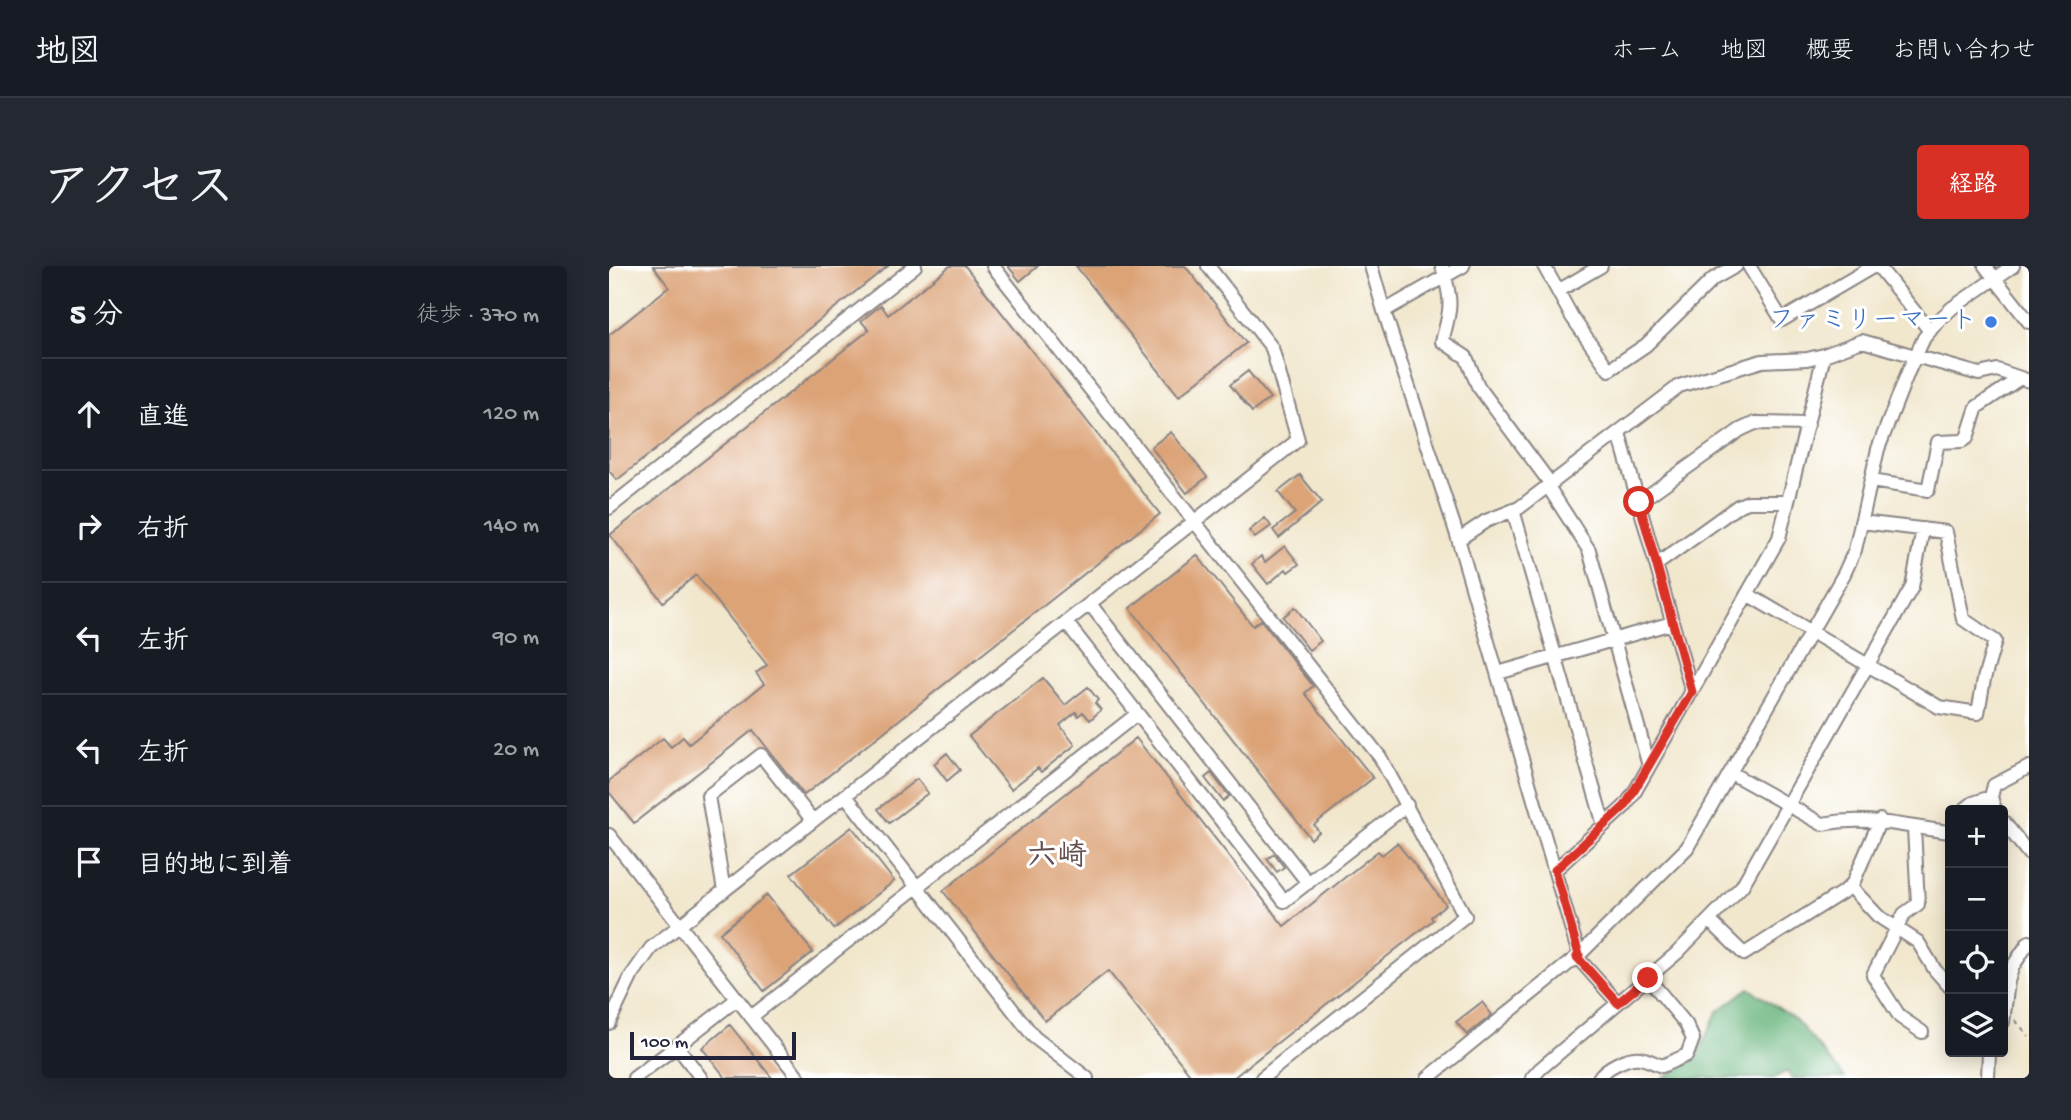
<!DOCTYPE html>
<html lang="ja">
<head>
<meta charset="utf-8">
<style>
	body { margin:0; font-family:"Gochi Hand","Klee One",sans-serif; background:#242831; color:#f1f3f6 }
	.controls { position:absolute; right:21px; bottom:21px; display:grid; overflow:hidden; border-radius:7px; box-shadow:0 4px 18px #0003 }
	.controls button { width:63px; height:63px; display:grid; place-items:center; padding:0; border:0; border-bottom:2px solid #363941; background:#171b24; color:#f1f3f6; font:35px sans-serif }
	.scale { position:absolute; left:21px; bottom:18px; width:166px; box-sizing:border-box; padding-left:7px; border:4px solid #22223b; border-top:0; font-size:19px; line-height:24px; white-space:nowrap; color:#22223b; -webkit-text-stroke:5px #fff; paint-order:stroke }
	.stop { position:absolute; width:21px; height:21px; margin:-16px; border:5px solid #d93025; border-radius:50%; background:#fff }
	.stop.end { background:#d93025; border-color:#fff; box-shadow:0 2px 7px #0008 }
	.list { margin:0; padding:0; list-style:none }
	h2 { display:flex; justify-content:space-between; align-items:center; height:91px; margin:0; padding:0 28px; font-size:30px }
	h2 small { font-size:23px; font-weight:400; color:#9ea1a6 }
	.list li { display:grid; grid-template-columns:46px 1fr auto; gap:21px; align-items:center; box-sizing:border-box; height:112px; padding:0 28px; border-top:2px solid #363941 }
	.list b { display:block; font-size:26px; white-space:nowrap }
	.list em { font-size:23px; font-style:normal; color:#9ea1a6 }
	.icon { flex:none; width:38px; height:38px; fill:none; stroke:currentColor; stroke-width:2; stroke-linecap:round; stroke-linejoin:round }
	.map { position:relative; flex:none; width:1420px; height:812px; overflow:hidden; border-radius:7px }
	header { display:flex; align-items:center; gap:42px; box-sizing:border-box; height:98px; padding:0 35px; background:#171b24; border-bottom:2px solid #363941 }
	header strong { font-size:33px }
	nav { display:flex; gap:38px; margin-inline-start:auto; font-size:24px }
	.intro { display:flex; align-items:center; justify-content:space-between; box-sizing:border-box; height:168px; padding:0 42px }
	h1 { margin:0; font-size:49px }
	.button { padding:18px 32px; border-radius:7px; background:#d93025; color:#fff; font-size:24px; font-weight:700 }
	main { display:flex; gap:42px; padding:0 42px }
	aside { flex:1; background:#171b24; border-radius:7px; box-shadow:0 4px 18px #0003 }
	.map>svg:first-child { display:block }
</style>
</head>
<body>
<header>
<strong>地図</strong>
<nav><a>ホーム</a><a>地図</a><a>概要</a><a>お問い合わせ</a></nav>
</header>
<div class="intro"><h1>アクセス</h1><a class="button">経路</a></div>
<main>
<aside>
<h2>5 分<small>徒歩 · 370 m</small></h2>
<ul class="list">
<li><svg class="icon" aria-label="ahead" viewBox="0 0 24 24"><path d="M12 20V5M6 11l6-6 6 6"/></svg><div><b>直進</b></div><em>120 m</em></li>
<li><svg class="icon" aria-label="right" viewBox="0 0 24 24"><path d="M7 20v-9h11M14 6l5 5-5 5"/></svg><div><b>右折</b></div><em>140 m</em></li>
<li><svg class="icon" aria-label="left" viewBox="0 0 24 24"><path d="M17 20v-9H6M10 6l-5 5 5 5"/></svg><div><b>左折</b></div><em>90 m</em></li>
<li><svg class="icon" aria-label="left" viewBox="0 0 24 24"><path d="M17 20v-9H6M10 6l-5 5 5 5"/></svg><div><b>左折</b></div><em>20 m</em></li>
<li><svg class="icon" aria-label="arrive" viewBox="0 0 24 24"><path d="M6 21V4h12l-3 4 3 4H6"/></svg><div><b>目的地に到着</b></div></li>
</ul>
</aside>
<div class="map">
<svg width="1420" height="812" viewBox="0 0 1420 812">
	<rect width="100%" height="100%" fill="#fff"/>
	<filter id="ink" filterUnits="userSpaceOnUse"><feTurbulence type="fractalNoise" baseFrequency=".0143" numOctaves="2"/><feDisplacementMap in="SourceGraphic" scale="14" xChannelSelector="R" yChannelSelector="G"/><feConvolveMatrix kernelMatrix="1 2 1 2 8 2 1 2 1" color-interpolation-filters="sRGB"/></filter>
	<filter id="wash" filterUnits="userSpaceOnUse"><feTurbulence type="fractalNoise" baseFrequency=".00686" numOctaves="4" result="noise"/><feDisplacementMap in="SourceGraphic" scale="28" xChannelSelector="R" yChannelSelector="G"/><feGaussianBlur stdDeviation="1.57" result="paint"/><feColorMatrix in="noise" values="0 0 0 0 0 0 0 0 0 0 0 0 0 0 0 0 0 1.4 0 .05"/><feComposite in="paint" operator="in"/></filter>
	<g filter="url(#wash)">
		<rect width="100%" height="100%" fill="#f1e7cd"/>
		<path fill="#6ab57e" stroke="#466c5c" stroke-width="2" d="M1140,722L1187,754L1236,812H1182L1178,805L1165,812H1054L1087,793L1108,746Z"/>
		<g id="blocks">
			<path fill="#dca377" d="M44,0H279L8,214L0,205V69L60,21Z
				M341,0H356L551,248L195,529L144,464L25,557L0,526V515L54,472L62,481L74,471L80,478L155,418L147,407L158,399L87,309L54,336L1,269L260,64L252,55L272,39L279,49Z
				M399,0H429L411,15Z
				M467,0H576L637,77L570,130Z
				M639,105L661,132L643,146L621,119Z
				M562,166L598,211L578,227L542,181Z
				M691,209L713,236L670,272L664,264L686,247L669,226Z
				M656,252L662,260L646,272L640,265Z
				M676,280L690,298L679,306L677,303L659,318L643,298L652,290L656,296Z
				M588,289L644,360L652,354L704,420L696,427L764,512L705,559L710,566L702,573L521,342Z
				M686,341L712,375L700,384L674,351Z
				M434,412L456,439L479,421L489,434L486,437L492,444L481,454L474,446L469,450L467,446L451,459L466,479L432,506L429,502L402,523L360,470Z
				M527,472L675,660L769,585L773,589L788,577L837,639L822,651L824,654L624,812H584L499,705L436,755L334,625Z
				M338,487L351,504L338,515L325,498Z
				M602,507L620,530L614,535L596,512Z
				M308,513L319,527L280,557L269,543Z
				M243,561L285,615L225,663L182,608Z
				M665,588L675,601L668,606L658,593Z
				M158,629L204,686L155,725L111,667Z
				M873,736L883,749L858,769L847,756Z
				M121,759L163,812H117L93,782Z"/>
		</g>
	</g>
	<g filter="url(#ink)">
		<use href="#blocks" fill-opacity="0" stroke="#8a8484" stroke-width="2"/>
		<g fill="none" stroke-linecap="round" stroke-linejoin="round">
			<defs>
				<path id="minor" d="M384,0L771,491L856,650L653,812
					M762,0L775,45L848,269L970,689
					M833,0C843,34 843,41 833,75L857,91L869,120L941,217
					M935,0L963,51L1000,104L1037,79L1104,13L1127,0
					M1140,0L1173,54L1265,0
					M1269,0L1321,65
					M1376,0L1420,56
					M949,25L992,0
					M775,45L854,0
					M1010,167L1083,426
					M1262,215L1319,224L1329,176L1353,175L1358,172L1368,141L1411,112
					M938,219L980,284L1040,500
					M1030,236L1131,164L1146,157L1199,158
					M0,242L306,0
					M904,244L995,559
					M850,273L877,255L910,242L1070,120L1153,95L1198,93L1215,89L1253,75L1370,108L1388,104L1420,115
					M1047,299L1129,240L1139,236H1179
					M1138,328L1330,441L1369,447L1375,413L1386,375L1354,353L1337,266L1252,256
					M481,338L699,617
					M457,356L675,635L798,539
					M889,407L1063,357
					M1122,507L1213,558C1261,549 1294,561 1341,566
					M237,530L425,771L478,812
					M1355,544L1364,537L1382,531
					M1386,544L1382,531L1385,519L1420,501
					M1394,555L1420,588
					M1305,562L1309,638L1295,648L1264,709L1291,751L1313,766
					M0,569L190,812
					M946,604L1016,540L1025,527L1170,272L1215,89
					M1241,620L1269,650L1309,676L1326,704L1341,721
					M115,625L99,530L152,489L204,555
					M1100,654L1135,688L1237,624L1244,617L1271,554
					M968,691L1009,737
					M142,751L528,448
					M1394,756L1399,715L1404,700L1420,676
					M0,757L23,709L42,682L689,174L663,82L599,0
					M25,812L68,780
					M92,812L68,780L128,733
					M819,812L970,689L1078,582L1235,308L1246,284L1269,183L1299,106L1315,72L1328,56L1343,42L1404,0
					M923,812L931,803L1068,687L1133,620L1303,321L1314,263
					M990,812C996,802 1019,790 1031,792C1038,793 1047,798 1053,800L1078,789L1084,773L1077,758L1039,712
					M1379,812L1380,786"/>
			</defs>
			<use href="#minor" stroke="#8a8484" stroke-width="16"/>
			<path stroke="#8a8484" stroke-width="2" stroke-dasharray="5 5" stroke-linecap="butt" d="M1406,754L1420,770"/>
			<use href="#minor" stroke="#fff" stroke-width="12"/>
		</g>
	</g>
	<g fill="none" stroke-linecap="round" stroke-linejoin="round" filter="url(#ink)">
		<path stroke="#d93025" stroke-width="9" d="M1030,236L1083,426L1016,540L946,604L970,689L968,691L1009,737L1039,712"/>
	</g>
	<circle fill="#3f7fe0" stroke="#fff" stroke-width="2.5" cx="1382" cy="56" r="7"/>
	<g text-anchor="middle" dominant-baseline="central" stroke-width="6" stroke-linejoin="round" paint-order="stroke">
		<g font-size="26" fill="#366cbe" stroke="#fff" text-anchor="end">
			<text x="1368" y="56">ファミリーマート</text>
		</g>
		<g font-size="30" font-weight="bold" fill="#634f50" stroke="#fff">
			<text x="448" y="592">六崎</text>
		</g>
	</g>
</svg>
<div class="controls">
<button>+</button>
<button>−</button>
<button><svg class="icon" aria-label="locate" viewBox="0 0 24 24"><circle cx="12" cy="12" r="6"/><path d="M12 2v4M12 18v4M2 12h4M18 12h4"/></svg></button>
<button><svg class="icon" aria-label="layers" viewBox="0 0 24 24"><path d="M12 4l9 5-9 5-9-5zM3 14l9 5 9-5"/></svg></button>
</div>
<div class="scale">100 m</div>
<div class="stop" style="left:1030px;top:236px"></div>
<div class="stop end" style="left:1039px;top:712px"></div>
</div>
</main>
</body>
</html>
